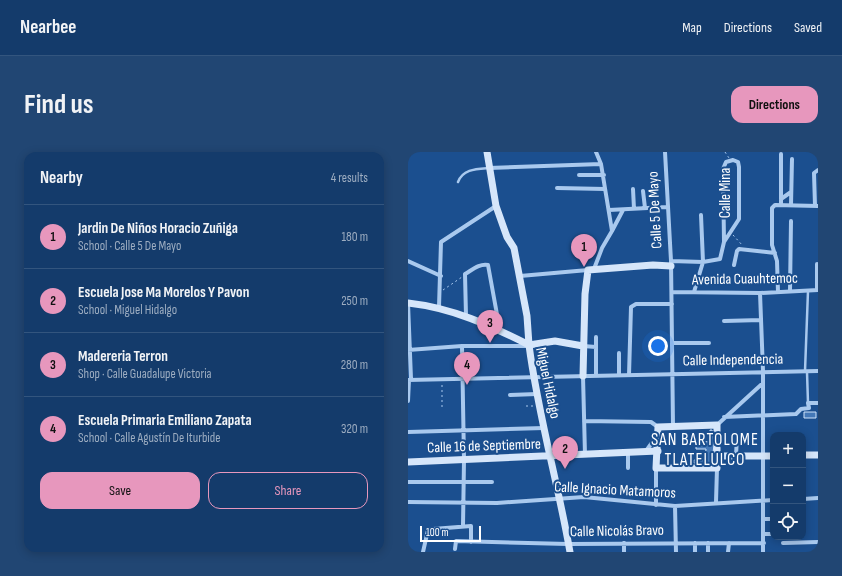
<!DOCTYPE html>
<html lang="en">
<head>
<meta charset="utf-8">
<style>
	body { margin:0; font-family:"Sofia Sans Condensed",sans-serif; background:#214673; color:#f1f3f6 }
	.controls { position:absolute; right:12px; bottom:12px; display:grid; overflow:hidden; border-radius:8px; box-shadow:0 2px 10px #0003 }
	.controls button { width:36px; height:36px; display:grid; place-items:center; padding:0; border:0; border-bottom:1px solid #33557e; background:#143b6b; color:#f1f3f6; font:20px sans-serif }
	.scale { position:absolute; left:12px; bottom:10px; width:61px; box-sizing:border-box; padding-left:4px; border:2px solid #fff; border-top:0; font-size:11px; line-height:14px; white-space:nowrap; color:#fff; -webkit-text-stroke:3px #1b4f8f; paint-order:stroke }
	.you { position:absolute; left:250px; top:194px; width:14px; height:14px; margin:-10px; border:3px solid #fff; border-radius:50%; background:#1a73e8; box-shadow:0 0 0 6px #1a73e833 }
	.badge { display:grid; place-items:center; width:26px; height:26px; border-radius:50%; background:#e797bd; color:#111; font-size:13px; font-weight:700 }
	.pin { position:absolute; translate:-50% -33px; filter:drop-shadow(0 1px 2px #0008) }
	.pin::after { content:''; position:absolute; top:21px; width:14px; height:12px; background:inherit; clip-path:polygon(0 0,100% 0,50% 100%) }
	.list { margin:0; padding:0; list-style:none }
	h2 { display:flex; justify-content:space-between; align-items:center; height:52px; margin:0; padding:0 16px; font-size:17px }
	h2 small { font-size:13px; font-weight:400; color:#9dadc1 }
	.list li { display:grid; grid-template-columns:26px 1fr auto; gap:12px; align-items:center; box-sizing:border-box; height:64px; padding:0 16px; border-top:1px solid #33557e }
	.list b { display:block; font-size:15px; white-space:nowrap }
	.list p { margin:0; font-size:13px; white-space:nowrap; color:#9dadc1 }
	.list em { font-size:13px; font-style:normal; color:#9dadc1 }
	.actions { display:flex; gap:8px; padding:12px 16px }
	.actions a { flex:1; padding:9px 0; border:1px solid #e797bd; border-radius:12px; text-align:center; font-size:14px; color:#e797bd }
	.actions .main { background:#e797bd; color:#111 }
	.icon { flex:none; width:22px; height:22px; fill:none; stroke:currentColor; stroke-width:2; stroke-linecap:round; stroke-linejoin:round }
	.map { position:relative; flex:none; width:410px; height:400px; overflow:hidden; border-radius:12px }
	header { display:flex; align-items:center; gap:24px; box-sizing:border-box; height:56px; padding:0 20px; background:#143b6b; border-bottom:1px solid #33557e }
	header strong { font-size:19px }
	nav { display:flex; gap:22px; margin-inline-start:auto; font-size:14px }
	.intro { display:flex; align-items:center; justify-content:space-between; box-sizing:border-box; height:96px; padding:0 24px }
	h1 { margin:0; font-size:28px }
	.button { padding:10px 18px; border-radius:12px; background:#e797bd; color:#111; font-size:14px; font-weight:700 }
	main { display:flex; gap:24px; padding:0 24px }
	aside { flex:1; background:#143b6b; border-radius:12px; box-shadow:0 2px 10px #0003 }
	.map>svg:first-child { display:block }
</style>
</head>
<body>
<header>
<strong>Nearbee</strong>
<nav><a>Map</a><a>Directions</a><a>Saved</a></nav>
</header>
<div class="intro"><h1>Find us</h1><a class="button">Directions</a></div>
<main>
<aside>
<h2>Nearby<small>4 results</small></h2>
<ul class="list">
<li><span class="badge">1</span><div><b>Jardin De Niños Horacio Zuñiga</b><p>School · Calle 5 De Mayo</p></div><em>180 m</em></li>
<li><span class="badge">2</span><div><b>Escuela Jose Ma Morelos Y Pavon</b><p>School · Miguel Hidalgo</p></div><em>250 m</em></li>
<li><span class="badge">3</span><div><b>Madereria Terron</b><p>Shop · Calle Guadalupe Victoria</p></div><em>280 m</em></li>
<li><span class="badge">4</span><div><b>Escuela Primaria Emiliano Zapata</b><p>School · Calle Agustín De Iturbide</p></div><em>320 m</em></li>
</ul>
<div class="actions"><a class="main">Save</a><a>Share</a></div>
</aside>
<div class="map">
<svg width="410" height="400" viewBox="0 0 410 400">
	<rect width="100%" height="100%" fill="#1b4f8f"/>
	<path fill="#4478b7" stroke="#cfe3fa" d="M396,260H408V266H396Z
		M302,278H304L306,292L304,311H286V308H297L298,297H288V289L302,290Z"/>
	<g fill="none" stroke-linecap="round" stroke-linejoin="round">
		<path stroke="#a9c9ee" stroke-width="1" stroke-dasharray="2 3" stroke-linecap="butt" d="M317,0L321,6
			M325,83L335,94
			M35,138L54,125
			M118,254H125
			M34,255V231"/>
		<path stroke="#a9c9ee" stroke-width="2.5" d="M50,30C55,17 68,17 81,16
			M397,219L400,139
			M399,220L400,251"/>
		<path stroke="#a9c9ee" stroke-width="4" d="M188,0L193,12
			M257,0L263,109L265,274
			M81,16L193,12L204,79L194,96L186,117
			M171,23H196
			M149,36L197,37
			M225,37L226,57
			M235,39L237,56
			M373,47L383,40
			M373,53V2
			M383,53L384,7
			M407,54L406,21L410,18
			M201,58L259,55
			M204,79L215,58
			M0,109L33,124
			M263,109L295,110L312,107L316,90L331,67V15L330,10L325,8L318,10L315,17L316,90
			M409,112V138
			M326,113L329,99L331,97L367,101
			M112,124L180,118
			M382,139L383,69
			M264,140L352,141L410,138
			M286,140L295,110L293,63
			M370,140L369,109L364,93V56L367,53L410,54
			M352,141L355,219V400
			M0,151L3,227
			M31,155L33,90L88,54
			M58,164L57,122C64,118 72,111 80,113L92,179
			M316,169L353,168
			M264,191H301
			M54,194L56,308L55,374
			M175,194L188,195
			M0,198L54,194H119
			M211,223V201
			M221,223L223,155L228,152H264
			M175,224L177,303
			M188,224V185
			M0,228L410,219
			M102,243L129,242
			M0,249L1,228
			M316,265L388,262L393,257L401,256L400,251H410
			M176,269L243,270L250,275
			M309,273L355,231
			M0,280L136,276
			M238,299L248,285
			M328,304L329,284
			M220,316V300
			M0,330H84
			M395,347L410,346
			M0,350L89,351L176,345L267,354L365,348
			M308,350L309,316
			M248,353V316
			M267,354L268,400
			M356,367H365
			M357,382H365
			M300,391V400
			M375,391L410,390
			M47,397L48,389L160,392L356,391
			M15,400L20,378L25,377L63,374V390
			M216,400V391
			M287,400V391
			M320,400L321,391"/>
		<path stroke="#d6e6fa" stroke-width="7" d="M79,0L88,54L99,85L106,96L119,164L121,193L147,189L175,194
			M0,151C45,156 81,173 121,193C130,263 150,331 162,400
			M175,224L177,142L180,118L245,113L263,114
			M309,289V273L250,275L248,316H309V296
			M395,303H410
			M309,304H365
			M0,310L250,299"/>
	</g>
	<g text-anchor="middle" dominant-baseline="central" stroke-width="4" stroke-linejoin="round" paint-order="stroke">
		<g font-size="15" fill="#fff" stroke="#1b4f8f">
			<text transform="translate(317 41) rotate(-90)">Calle Mina</text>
			<text transform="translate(247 58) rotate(-93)">Calle 5 De Mayo</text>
			<text transform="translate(337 127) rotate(-1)">Avenida Cuauhtemoc</text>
			<text transform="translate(325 208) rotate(-1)">Calle Independencia</text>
			<text transform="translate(140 231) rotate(78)">Miguel Hidalgo</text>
			<text transform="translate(76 294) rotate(-2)">Calle 16 de Septiembre</text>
			<text transform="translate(207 338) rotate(3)">Calle Ignacio Matamoros</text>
			<text transform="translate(209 379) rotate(-1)">Calle Nicolás Bravo</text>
		</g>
		<g font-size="17" letter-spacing="1" fill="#fff" stroke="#1b4f8f">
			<text x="297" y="288">SAN BARTOLOME<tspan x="297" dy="20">TLATELULCO</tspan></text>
		</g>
	</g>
</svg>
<div class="controls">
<button>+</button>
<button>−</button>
<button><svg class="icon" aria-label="locate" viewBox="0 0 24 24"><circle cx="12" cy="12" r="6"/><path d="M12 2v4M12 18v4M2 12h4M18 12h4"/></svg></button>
</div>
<div class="scale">100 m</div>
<div class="you"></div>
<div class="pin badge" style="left:176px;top:115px">1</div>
<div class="pin badge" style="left:157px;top:317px">2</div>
<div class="pin badge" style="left:82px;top:191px">3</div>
<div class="pin badge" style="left:59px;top:233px">4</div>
</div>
</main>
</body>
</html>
